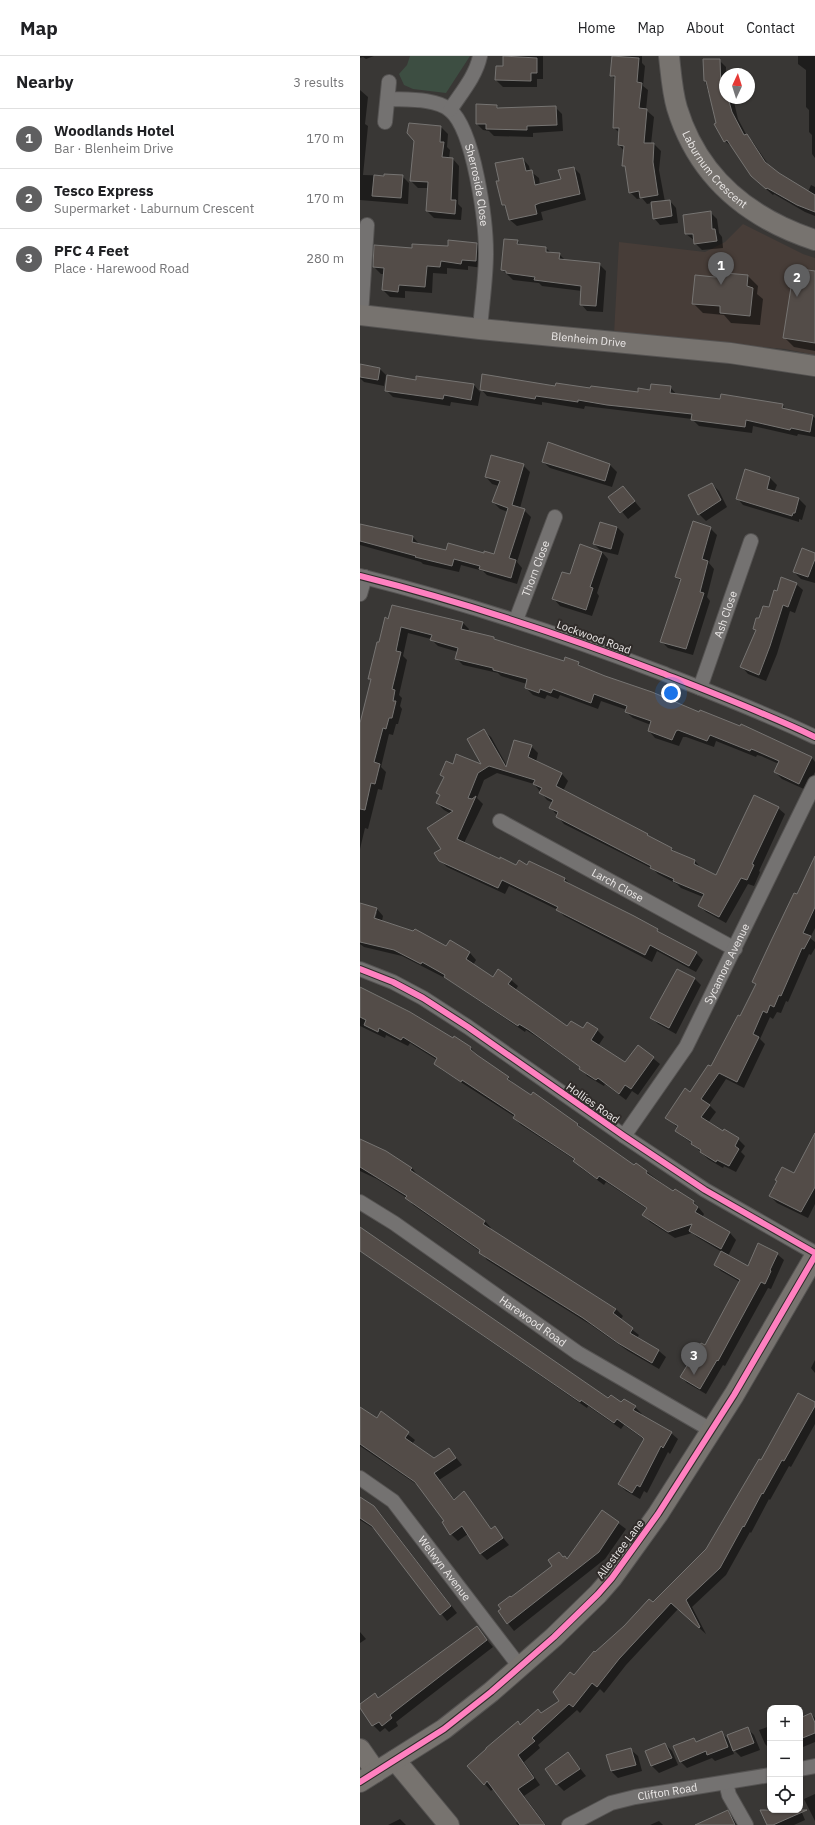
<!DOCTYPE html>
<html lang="en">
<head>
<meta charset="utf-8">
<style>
	body { margin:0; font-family:"IBM Plex Sans",sans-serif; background:#f2f2f2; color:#202124 }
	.controls { position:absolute; right:12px; bottom:12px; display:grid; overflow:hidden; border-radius:8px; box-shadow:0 1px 3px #0004 }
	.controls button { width:36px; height:36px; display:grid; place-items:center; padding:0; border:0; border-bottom:1px solid #e0e0e0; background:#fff; color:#202124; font:20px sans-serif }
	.compass { position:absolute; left:359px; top:12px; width:36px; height:36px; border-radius:50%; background:#fff; box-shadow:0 1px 3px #0004; rotate:4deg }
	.you { position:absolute; left:311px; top:637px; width:14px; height:14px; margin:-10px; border:3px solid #fff; border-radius:50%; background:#1a73e8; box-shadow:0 0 0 6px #1a73e833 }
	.badge { display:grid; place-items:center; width:26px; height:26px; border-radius:50%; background:#5f5f60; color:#fff; font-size:13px; font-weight:700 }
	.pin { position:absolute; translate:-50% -33px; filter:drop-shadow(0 1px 2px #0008) }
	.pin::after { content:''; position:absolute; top:21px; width:14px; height:12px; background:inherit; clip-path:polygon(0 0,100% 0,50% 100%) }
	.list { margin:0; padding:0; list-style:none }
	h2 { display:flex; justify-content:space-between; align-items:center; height:52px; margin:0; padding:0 16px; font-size:17px }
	h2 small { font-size:13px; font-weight:400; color:#757577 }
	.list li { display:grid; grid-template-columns:26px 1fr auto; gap:12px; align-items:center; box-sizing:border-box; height:60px; padding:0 16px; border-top:1px solid #e0e0e0 }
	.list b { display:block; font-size:15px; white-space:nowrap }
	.list p { margin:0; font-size:13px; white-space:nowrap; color:#757577 }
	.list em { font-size:13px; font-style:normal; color:#757577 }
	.icon { flex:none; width:22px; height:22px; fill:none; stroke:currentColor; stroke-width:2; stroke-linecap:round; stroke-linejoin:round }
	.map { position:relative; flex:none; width:455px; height:1769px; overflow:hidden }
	header { display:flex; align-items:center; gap:24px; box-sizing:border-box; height:56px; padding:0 20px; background:#fff; border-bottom:1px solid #e0e0e0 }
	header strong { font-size:19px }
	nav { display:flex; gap:22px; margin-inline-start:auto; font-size:14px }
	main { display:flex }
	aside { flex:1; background:#fff }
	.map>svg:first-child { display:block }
</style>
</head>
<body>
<header>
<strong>Map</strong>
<nav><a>Home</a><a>Map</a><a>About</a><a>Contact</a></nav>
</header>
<main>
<aside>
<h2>Nearby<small>3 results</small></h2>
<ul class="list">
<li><span class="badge">1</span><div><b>Woodlands Hotel</b><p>Bar · Blenheim Drive</p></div><em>170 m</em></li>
<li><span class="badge">2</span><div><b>Tesco Express</b><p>Supermarket · Laburnum Crescent</p></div><em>170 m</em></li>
<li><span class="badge">3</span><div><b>PFC 4 Feet</b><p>Place · Harewood Road</p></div><em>280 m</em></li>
</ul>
</aside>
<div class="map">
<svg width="455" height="1769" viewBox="0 0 455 1769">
	<rect width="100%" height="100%" fill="#393735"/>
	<path fill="#473d38" d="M383,168L443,198L455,202V299L425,293L254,278L259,186L345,196L365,186Z"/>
	<path fill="#3d4e42" d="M50,0H110L86,37L53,33L44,29L39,18L47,9Z"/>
	<path fill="#0007" fill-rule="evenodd" d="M0,0H14L6,3L3,1L0,2Z
		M144,0H183V23H177V31H143L136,24L144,11Z
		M254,0H282V7L285,10L283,30L288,34L286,54L294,61L291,88H294L301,95L299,114L305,146L310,145L316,152L318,167L300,169L294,162L292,147L287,148L282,142L277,143L270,136L267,112L263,109L264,95L259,89L260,77L254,72L256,24L251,19Z
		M438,0H455V102L452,98V79L449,76V54L446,51V14L438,8Z
		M359,4L366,11L365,42H373L378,63L387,80L393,86L410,111L448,136L451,129L455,131V160L445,156L414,138L413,139L399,127L392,120L373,92L365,85L356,68L357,67L345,25Z
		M0,34L8,41L5,68L8,70L3,119L42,120L49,127L48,148L0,144V149Z
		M137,50L140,53L195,51L202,58L203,75L173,77V81L134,80L129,75L123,74L117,68Z
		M81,71L88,78L87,91L90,94L89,103H93L99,110L98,148L102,152L101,164L74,162L67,155L69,132H58L51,125Z
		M163,103L169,110L170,115L179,122L180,129L202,124L214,112L220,118L226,144L181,156L183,164L157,170L150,164L147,153L143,149L140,126Z
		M350,156L357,163L359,177L362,181L363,192L342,194L335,187V185L326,178Z
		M157,185L161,189L186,192L191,197L199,198L206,205L239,208L246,215L243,256L227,255L221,248L222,235L182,230L179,227L153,224L149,220L142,214Z
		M117,188L123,194V212L108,210V214L87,212V218L73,217L72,237L45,235V242L30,241L23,234L24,218H21L14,211L53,193L89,191Z
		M455,216V295L434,291L424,281Z
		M388,220L398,230L397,238L403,243L400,269L371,267L364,259L343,257L333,247L366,223Z
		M0,309L20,313L26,319L24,330L4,326L0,322Z
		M123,319L196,331L279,337L310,331L317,339L361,344L422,349L427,354L452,360L455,362V381L438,378L437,380L393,370L392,377L339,370L332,363L225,350L224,353L182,346V349L127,340L121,333L118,350L91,346L90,350L33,341L26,334L56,325L114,329L120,336Z
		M189,388L250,409L257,416L252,431L190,412L183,406Z
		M163,409L170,416L160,452L164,454L171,461L157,506L162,512L157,528L127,519L123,515L101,509L99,516L63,508L61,506L0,489V468L53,481L59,488L87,495L135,499L148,456L140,453L133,446L139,430L132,428L126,421Z
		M386,414L410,422L417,429L414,436L439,443L446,450L442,464L439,463V466L383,449L377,442Z
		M352,428L359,435L367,451L346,465L339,458Z
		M263,431L281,453L268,463L250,441Z
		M257,471L264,478L258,499L241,495L234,488Z
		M350,472L357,479L349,507L354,513L347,541L350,545L333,599L308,592L301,585L321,525L316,521Z
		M242,496L248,503L237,537L239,540L232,560L200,550L194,543L211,520Z
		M455,498V527L441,523L434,516Z
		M436,528L443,534L435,557L430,555L417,598L406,625L388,618L382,611L396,575L394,573L409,553L417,536Z
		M29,564L102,566L109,573L108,576L134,582L136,585L204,606L218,607L224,613L340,657L381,671V670L452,702L455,706V716L446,734L422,723L415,716L419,708L401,700L397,699L396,701L356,685L354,691L326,681H323L319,690L295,682L289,675L291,669L273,662L266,656L267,654L241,645L238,653L200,639L198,643L187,639L185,643L173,639L166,632L167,628L141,620L138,617L103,609L96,602L98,596L78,590L71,583L48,577L43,600L47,604L39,639L42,642L40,650L42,653L38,668H36L33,679L29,678L21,711L26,716L22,734L18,733L8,773L5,772L0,793V671L12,625L9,622L20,587Z
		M124,675L131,681L147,710L171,690L178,697L176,706L202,718L208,725L203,735L287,778L291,783L312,793L316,797L335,805L341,812L357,821L418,752L425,758L399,815L400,816L394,830L388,828L366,867L346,856L339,849L343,841L321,832L317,828L298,818L293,813L204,768L191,752L193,747L187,744L174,728L137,717L124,724L117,742L123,748L104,787L157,810H168L169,807L205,823L212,830L297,874L302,878L336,897L343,904L336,916L297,895L292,906L204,860L198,854L149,830L145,838L87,811L80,804L91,758L84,754L77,747L81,740L78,737L84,722L81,719L93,709L123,710Z
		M455,802V872L450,882L455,886V892L451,899L449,898L428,946L426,945L421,957L417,956L413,963L410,961L400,983L405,988L384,1032L366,1023L349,1049L356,1056L348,1067L378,1083L385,1090L381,1096L385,1100L376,1116L364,1110L363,1112L348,1103L333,1088L323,1081L316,1075L318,1072L307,1061L331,1037L351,1012L381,961L396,929L393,926Z
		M0,849L17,853L23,860L22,865L86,891L90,885L110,897L116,904L113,909L134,922L151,924L158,930L155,935L208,972L237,974L244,981L238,990L265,1007L278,990L300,1008L278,1039L272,1035L266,1044L245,1028L244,1030L227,1020L221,1012L177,981L166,974L165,976L87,923L42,900L4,891L0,888ZM15,856H17L14,867L12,866Z
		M334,922L341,929L316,978L298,968L292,962Z
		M0,932L50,956L93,983L94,981L111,992L117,999L148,1022L155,1029L218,1068L225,1076L275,1110L287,1116L314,1136L315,1134L334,1146L344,1158L342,1162L370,1177L376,1184L368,1200L388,1211L417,1198L424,1204L411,1233L408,1232L365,1310L363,1309L346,1338L327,1327L321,1321L345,1290L380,1226L361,1215L355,1209L362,1196L337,1181L332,1177L315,1182L290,1166L284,1159L287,1153L246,1126L244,1129L221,1112L215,1104L161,1069L154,1062L155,1061L82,1014L75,1008L77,1004L50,987L48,990L26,979L25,982L0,970Z
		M455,1078V1148L448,1162L417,1147L410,1140L434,1118Z
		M0,1083L52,1112L58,1120L125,1165L131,1172L130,1174L256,1253L263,1260L260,1264L279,1279L277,1282L299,1295L306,1301L299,1313L268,1295L231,1269L127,1204L121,1196L53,1149L47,1142L17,1123L0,1115Z
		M0,1172L249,1343L275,1351L282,1358L281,1359L311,1377L318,1383L310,1398L308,1396L287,1437L284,1435L280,1443L266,1435L259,1428L285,1384L264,1369L261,1373L228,1350L227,1352L0,1195Z
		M455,1304V1317L451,1312Z
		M455,1348V1368L431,1411L429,1410L410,1444L409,1443L391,1477L390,1476L366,1519L332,1551L346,1578L318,1553L266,1609L244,1637L240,1633L220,1657L217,1654L178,1689L180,1692L164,1706L180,1729L164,1740L186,1769H158L156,1767L158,1765L134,1732L131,1735L125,1728L161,1670L182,1658L200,1645L214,1621L235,1597L293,1548L347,1494L401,1405Z
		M0,1352L17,1363L21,1357L55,1384L52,1388L74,1403L89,1393L102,1409L79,1424L95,1444L104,1437L132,1474L135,1472L149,1489L127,1504L121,1498L108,1478L98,1485L91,1478L85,1465L59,1430L0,1390Z
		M0,1442L13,1451L20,1457L97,1557L87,1565L16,1474L0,1464Z
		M242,1455L266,1473L245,1503L154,1575L139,1556L151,1542L203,1502L208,1504Z
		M117,1572L133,1591L36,1666L38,1670L29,1676L25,1672L20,1676L13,1669L0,1649L18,1642Z
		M0,1576L6,1583L0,1587Z
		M451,1658L455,1662V1686L443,1691L440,1688V1663Z
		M410,1670V1693L405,1688L399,1674Z
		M387,1672L394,1679L400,1694L381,1701L372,1692L374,1698L355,1705L352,1702L327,1712L320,1705L334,1683L337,1686L362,1677L371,1686Z
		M305,1688L312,1695L318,1709L299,1717L292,1710L286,1695Z
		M271,1694L278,1700L282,1715L258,1722L251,1715L247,1700Z
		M208,1697L226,1720L204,1735L197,1728Z
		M455,1738V1765L444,1743Z
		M410,1752V1754H440V1752L445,1764L434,1769H408L402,1755Z
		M367,1755L374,1762L378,1769H338Z
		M40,1763L46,1769H28Z
		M299,1765L303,1769H290Z"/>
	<path fill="#534c48" stroke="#767472" d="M143,0L177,2V17H171V25L135,24L136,10H143Z
		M252,0L279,2L277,26L282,27L279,52L287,53L284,87H294L293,106L298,139L280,142L279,135L269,137L265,110H262L264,90L258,89L259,72H253L255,20H250Z
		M343,3H360L361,33L365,32V42H368L372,56L384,79L387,78L405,106L419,117L455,139V156L437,149L407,132L406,133L391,120L367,84L364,86L354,68L356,67L346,25H344Z
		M116,48L137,49V52L196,50L197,69L167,70V74L126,73V68H116Z
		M49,67L81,70L80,86H84L82,101L93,102L91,144H96L95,158L66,155L68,126L50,125L54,85L47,77Z
		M163,102L166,115L172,114L175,129L201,123L198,114L214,111L220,138L180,147L175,149L177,158L149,164L145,149H142L136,125H139L135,107Z
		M24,118L43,119L41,142L12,140L14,119L24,120Z
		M310,144L312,160L293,163L291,146Z
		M351,155L352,173H355L357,185L334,188L333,178H325L323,159Z
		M144,183L158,184L157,188L186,191V196L200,197L199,203L240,207L236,250L220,249L221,230L174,224L175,221L146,217V215L141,214Z
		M88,184L117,187L116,205L102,204L101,208L81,205L80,211L67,210L65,231L39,229L38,236L22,234L24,212L13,211L14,189L52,192V188L88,190Z
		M434,212L455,215V287L423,282Z
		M365,217L388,219L387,230L393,232L390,260L360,257V250L332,248L335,219L365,222Z
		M0,308L20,312L18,324L0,321Z
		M122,318L195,330L196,327L230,332L231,330L278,336V332L290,334L291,328L311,330L310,337L360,343L361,338L423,348L422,352L453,359L450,376L431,372L430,374L386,364L385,371L331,364L332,358L247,349L218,344V346L176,340L175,343L120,334Z
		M27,319L56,324V320L114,328L111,344L84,339L83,343L25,335Z
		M188,386L250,408L245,425L182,406Z
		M131,399L164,408L152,449L165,453L149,502L156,504L151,522L119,513L120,510L94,503L92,510L55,501L56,500L0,485V468L53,480L52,486L86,494L88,487L124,497V495L134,498L148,452L132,446L140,425L125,421Z
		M385,413L410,421L407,433L439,442L435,457H433L432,460L376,443Z
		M352,427L361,444L338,459L328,439Z
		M263,430L275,445L260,457L248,441Z
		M333,465L351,471L342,503L348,505L340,536L344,537L326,593L300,586L321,523L315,521Z
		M240,466L257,471L251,493L233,488Z
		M220,488L242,496L230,531L233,532L226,554L192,543L202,516L210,518Z
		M442,492L455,497V503L448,521L433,516Z
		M421,521L437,527L428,551L423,549L410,590L399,619L380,611L396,574L393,573L396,562H399L403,550L409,551L414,534L417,535Z
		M32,549L103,566L101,573L134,581V583L204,605L205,601L219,606L218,609L245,620L292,636L339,656L340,654L380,670L381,668L452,701L439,728L414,716L419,705L394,694L391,693L390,695L350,679L347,685L318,674L316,675L312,684L288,675L291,665L265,656L267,650L234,638L231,647L193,633L191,637L180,633L179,637L165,632L167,623L133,614V612L95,603L98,592L70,584L72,579L41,571L36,595L41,596L32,633L35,634L33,645H36L32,662H29L26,673L23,672L14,706L20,708L15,728L11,727L5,754L0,753V667L11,623H8L17,586H19L25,561L28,563Z
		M124,673L146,711L154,684L172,689L168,701L202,717L196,730L288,778L287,779L312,792L311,794L335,804L334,808L356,819L394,739L419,751L392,808L394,809L387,824L381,822L359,861L338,850L344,838L313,825L314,823L290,812L291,810L196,761L198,756L189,752L193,744L179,737L182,732L173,728L175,724L129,710L118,717L108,742L112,743L116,740L97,783L140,803V801L156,809L159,804L167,809L169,805L205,822L204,825L274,860L298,873L297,875L337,896L329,910L290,889L285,899L196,854L198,851L142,824L138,832L79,805L74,797L81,793L67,772L93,755L76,747L80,739L76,737L84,721L80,719L86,705L93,708L96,698L121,708L107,683Z
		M455,800V851L443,877L451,880L444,893L442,892L421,940L419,939L414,951L410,949L407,957L403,955L393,978L399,981L377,1026L359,1017L341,1043L350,1049L341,1061L363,1075L364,1073L379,1082L375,1090L379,1093L369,1110L357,1104L356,1106L340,1096L341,1094L331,1088L332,1086L315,1075L318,1070L305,1062L325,1032L330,1036L348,1009L351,1010L378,959L380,960L396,928L392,926L411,885L434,837L437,838Z
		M0,847L17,852L14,862L53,875L55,873L86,890L90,884L110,896L106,903L133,921L138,913L152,923L148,928L207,970L211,965L223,972L227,966L238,973L231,984L265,1006L278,989L294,1001L271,1033L265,1029L259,1038L238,1022L236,1024L219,1013L220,1011L169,974L159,968L158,970L84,921L85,919L62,906L61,908L34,894L0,886Z
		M317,913L335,922L309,972L290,962Z
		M0,931L50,956L93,982L94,980L111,991L110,993L117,999L149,1021L147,1023L171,1039L173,1036L218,1068L217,1069L274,1109L276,1107L287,1115L286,1117L313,1135L315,1133L334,1145L333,1147L338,1151L335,1156L370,1176L361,1193L329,1175L332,1168L308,1176L282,1159L287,1152L239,1120L237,1123L213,1105L215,1103L153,1062L155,1059L102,1024L101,1026L74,1008L77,1002L43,981L41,984L19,972L18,976L4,969L6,964L0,961Z
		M455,1077V1131L441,1156L409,1140L417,1125L415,1124L422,1111L434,1117Z
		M0,1083L26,1095L52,1112L50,1114L125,1165L123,1168L256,1253L253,1257L273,1272L270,1277L299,1294L292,1307L258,1287L223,1262L119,1197L120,1194L45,1142L47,1140L0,1111Z
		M0,1171L248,1342L251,1339L261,1346L264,1343L276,1350L273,1354L312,1376L303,1392L301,1390L280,1431L277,1429L272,1437L258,1428L284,1383L282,1381L257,1363L254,1367L221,1344L220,1346L0,1195Z
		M398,1187L418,1197L410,1214L411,1215L405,1228L401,1226L358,1305L357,1304L340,1333L320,1321L341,1287L345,1289L380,1224L354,1209L361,1195L388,1210Z
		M438,1337L455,1346V1350L424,1405L422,1404L403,1438L402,1437L384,1471L383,1470L360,1512L326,1544L340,1571L339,1572L311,1547L259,1603L237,1631L232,1627L213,1651L209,1648L172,1682L175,1685L158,1699L174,1722L158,1733L185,1769H160L127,1725L124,1729L107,1710L126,1693V1692L158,1665L160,1669L178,1653L181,1657L199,1645L193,1636L210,1616L214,1619L234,1595L235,1596L264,1570L289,1543L293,1546L346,1493L399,1403L401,1404Z
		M0,1351L17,1362L21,1355L49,1376L45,1382L74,1402L89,1392L96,1402L74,1417L94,1444L104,1435L131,1473L135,1470L143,1482L120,1498L102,1470L90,1479L82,1466L84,1465L55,1426L0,1388Z
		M0,1441L14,1450L91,1550L80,1559L12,1470L0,1462Z
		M242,1454L259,1466L239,1496L147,1568L138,1555L141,1553L138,1549L150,1540L151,1541L192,1510L188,1504L199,1496L203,1501L205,1500L207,1503Z
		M117,1570L127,1584L30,1659L32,1662L22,1670L19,1666L12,1670L0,1652V1648L15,1637L18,1642Z
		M451,1657L455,1667V1677L440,1683V1662Z
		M388,1671L394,1687L373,1695L367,1679Z
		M362,1675L368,1691L347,1699L346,1695L320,1706L313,1690L334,1682L336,1686Z
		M305,1687L312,1702L291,1710L285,1695Z
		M271,1692L276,1709L251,1715L246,1699Z
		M208,1696L220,1713L196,1729L185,1713Z
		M368,1754L375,1769H335Z
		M400,1754H447L413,1769H407Z"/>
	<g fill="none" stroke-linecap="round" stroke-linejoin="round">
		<defs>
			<g id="street">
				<path id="s1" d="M28,43C47,44 75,42 90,54C114,74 126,165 126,197C126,222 122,247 120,273"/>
				<path d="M90,54C101,37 116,20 120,0"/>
				<path d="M25,66L29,26"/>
				<path d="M1,259L7,169"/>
				<path d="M0,520C103,546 203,579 302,617C353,637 405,657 455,681"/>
				<path d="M0,538L5,521"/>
				<path id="s2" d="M156,564L195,461"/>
				<path id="s3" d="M340,632L391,485"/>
				<path id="s4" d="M140,765L375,893"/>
				<path d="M0,913L33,926L63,942L108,971L264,1080L345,1134L455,1197"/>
				<path id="s5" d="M264,1080L326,991L455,727"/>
				<path id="s6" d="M0,1146L34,1167L218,1297L351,1374"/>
				<path id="s7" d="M0,1422L33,1445L160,1611"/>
				<path d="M440,1713L455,1710"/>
				<path d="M366,1727L369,1739L386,1769"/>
				<path id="s8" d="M209,1769L251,1747L275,1741L410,1719"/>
			</g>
			<g id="secondary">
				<path id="s9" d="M309,0C311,17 312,35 317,52C338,121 388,162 455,184"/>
				<path id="s10" d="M0,259L120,273L370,297L455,310"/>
				<path d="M0,1693L16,1716"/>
				<path d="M35,1704L89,1769"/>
				<path d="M0,1726L84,1673L131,1636L194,1581L238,1538L252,1522L298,1458L374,1339L455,1200"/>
			</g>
		</defs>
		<use href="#street" stroke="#555352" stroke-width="16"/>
		<use href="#secondary" stroke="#555352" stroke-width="22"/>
		<use href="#street" stroke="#747271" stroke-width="14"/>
		<use href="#secondary" stroke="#77736f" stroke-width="20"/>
		<defs>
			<path id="cycleway" d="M0,520C103,546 203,579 302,617C353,637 405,657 455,681
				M0,913L33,926L63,942L108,971L264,1080L345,1134L455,1197
				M0,1726L84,1673L131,1636L194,1581L238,1538L252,1522L298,1458L374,1339L455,1200"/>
		</defs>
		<use href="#cycleway" stroke="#302c2a" stroke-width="8"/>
		<use href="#cycleway" stroke="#ff80c0" stroke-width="6"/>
	</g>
	<g text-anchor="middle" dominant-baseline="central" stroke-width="4" stroke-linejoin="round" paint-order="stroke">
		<g font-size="11" fill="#ece9e8" stroke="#302c2a">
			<text stroke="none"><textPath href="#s9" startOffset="126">Laburnum Crescent</textPath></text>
			<text stroke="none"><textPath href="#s1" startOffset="145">Sherroside Close</textPath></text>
			<text stroke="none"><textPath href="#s10" startOffset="230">Blenheim Drive</textPath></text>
			<text stroke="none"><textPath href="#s2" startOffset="55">Thorn Close</textPath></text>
			<text stroke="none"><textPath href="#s3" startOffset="78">Ash Close</textPath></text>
			<text transform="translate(234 581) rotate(20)">Lockwood Road</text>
			<text stroke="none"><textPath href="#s4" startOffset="134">Larch Close</textPath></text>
			<text stroke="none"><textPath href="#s5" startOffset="201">Sycamore Avenue</textPath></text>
			<text transform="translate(233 1047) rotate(35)">Hollies Road</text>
			<text stroke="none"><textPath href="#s6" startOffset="210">Harewood Road</textPath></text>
			<text transform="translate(260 1493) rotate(-53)">Allestree Lane</text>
			<text stroke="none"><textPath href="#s7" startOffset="125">Welwyn Avenue</textPath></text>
			<text stroke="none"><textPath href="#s8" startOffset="105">Clifton Road</textPath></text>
		</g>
	</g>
</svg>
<div class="controls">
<button>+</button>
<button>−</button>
<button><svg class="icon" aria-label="locate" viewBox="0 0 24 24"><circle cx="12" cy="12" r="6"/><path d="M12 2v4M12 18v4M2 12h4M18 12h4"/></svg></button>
</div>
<svg class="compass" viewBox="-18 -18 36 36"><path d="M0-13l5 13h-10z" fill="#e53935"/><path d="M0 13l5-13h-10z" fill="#757577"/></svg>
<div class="you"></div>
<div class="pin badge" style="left:361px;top:229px">1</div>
<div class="pin badge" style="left:437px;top:241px">2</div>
<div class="pin badge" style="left:334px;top:1319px">3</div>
</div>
</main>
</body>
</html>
